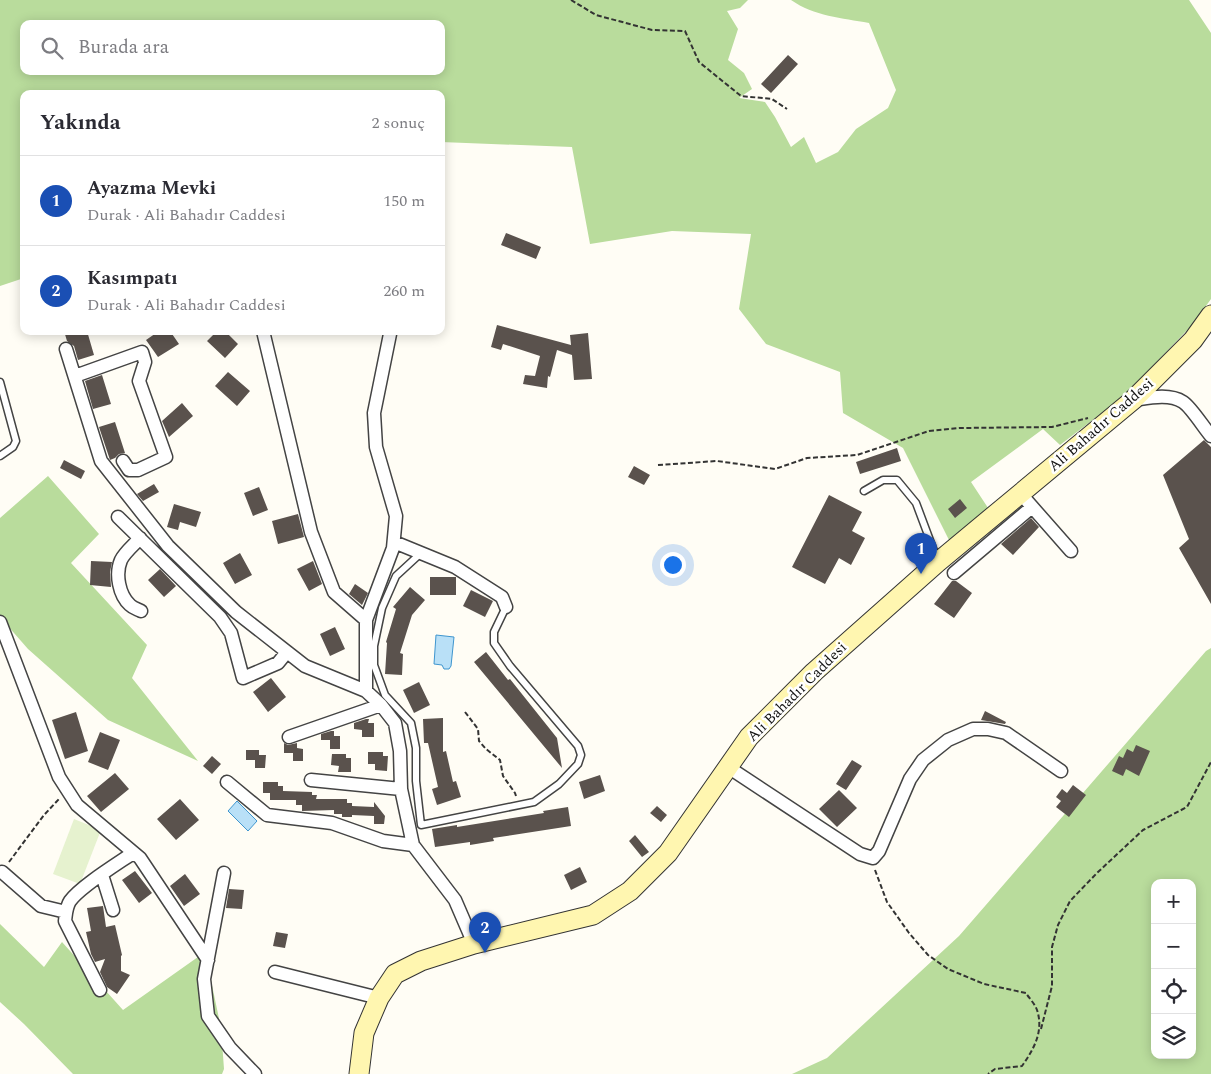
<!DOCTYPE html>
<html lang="tr">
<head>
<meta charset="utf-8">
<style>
	body { margin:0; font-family:Spectral,serif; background:#f2f2f3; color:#2b2b33 }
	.controls { position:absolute; right:15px; bottom:15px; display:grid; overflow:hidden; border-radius:10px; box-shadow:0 2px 12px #0003 }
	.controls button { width:45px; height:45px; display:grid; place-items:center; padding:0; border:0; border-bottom:1px solid #e1e1e2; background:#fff; color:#2b2b33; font:25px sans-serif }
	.you { position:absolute; left:672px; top:564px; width:18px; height:18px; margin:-12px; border:4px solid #fff; border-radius:50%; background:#1a73e8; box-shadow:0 0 0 8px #1a73e833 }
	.badge { display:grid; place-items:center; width:32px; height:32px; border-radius:50%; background:#c4262e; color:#fff; font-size:16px; font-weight:700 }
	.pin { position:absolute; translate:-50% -41px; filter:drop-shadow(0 1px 2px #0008) }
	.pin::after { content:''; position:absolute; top:26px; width:18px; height:15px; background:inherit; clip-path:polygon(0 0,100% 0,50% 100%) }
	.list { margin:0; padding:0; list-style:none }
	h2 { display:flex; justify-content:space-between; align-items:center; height:65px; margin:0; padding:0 20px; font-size:21px }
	h2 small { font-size:16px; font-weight:400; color:#7c7c81 }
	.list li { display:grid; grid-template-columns:32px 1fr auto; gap:15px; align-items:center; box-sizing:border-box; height:90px; padding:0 20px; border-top:1px solid #e1e1e2 }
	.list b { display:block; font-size:19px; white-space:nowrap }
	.list p { margin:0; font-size:16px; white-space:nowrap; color:#7c7c81 }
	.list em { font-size:16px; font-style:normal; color:#7c7c81 }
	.icon { flex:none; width:28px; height:28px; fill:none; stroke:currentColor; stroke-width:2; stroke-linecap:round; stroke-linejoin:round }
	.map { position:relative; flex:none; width:1211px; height:1074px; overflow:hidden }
	.search { position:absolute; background:#fff; box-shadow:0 2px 12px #0003; left:20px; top:20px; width:425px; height:55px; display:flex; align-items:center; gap:12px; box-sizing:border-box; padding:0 18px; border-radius:10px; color:#7c7c81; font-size:19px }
	.panel { position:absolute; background:#fff; box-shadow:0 2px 12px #0003; left:20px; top:90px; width:425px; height:245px; border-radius:10px }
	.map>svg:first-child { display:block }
</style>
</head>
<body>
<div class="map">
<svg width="1211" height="1074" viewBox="0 0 1211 1074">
	<rect width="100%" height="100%" fill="#fffdf5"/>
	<path fill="#b9dc9c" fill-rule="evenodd" d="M0,0H748L740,8L727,11L738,29L728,60L744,73L752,89L739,98L765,102L775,117L791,147L804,137L816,163L838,152L856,129L888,108L896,90L869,23C842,18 814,16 791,0H1189L1211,33V299L1192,325L1124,396L1060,445L1043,429L971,482L994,517L952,546L903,448L843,413L840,372L766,344L739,309L751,234L672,231L590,244L572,147L441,142V94H24V278L0,286ZM24,24H441V71H24Z
		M48,476L99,534L71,563L147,645L132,678L198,761L108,720L28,649L0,617V518Z
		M1211,648V1074H792L827,1058L959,936L1206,651ZM1155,883H1192V1055H1155Z
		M0,924L44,967L62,942L123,1010L205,952L221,1028L224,1069L222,1074H73L24,1024L0,1002Z"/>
	<path fill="#e6f2cf" d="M74,819L101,830L80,884L53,874Z"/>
	<path fill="#b9e0f7" stroke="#3f96cf" d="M436,635L454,637L451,666L449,669H444L442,665L434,664Z
		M237,801L257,821L248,831L228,811Z"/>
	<path fill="#5a524d" d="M788,55L798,64L771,93L761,84Z
		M506,233L541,247L536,259L501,245Z
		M497,325L571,345L570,335L588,333L592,379L574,380L572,355L557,350L550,377L548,376L547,388L523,384L525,375L535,376L540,356L503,344L501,350L491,347Z
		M64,331H87L94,355L78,360L74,346L67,341Z
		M159,331H170L179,344L158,357L146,340Z
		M217,331H225L238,344L225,358L207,341Z
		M228,372L250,391L237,406L215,386Z
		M102,375L111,404L93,409L85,381Z
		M182,403L193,416L169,437L162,421Z
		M115,422L125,453L119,454L115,458L110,460L99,427Z
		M1204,440L1211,447V604L1179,548L1189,539L1163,475Z
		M897,448L901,461L860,474L856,462Z
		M64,460L85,471L81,479L60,468Z
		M634,466L650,475L644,485L628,477Z
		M154,484L159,492L143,501L137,494Z
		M259,487L268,510L253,516L244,493Z
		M829,495L862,512L852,531L865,538L851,565L839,558L825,584L792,567Z
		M960,499L967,508L955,518L948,509Z
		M174,504L201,512L196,527L180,522L178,530L167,527Z
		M298,514L304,537L278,544L272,521Z
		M1031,518L1039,527L1013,555L1001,544Z
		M240,553L252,575L235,584L223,563Z
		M91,561L112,562L110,572L111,587L90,585Z
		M313,561L322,584L309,591L297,569Z
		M160,569L176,586L164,597L148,580Z
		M430,577H456V595H430Z
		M952,581H956L972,593L954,618L934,604Z
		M355,584L368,593L362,605L349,594Z
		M410,587L425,600L412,615L400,653L403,654L402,675L385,674L387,643L386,642L396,609L393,607Z
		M471,590L493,601L485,617L463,606Z
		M335,627L345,649L330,656L320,634Z
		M486,652L508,680L510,679L557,738L562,768L474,662Z
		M271,678L286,697L268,712L253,692Z
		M419,682L430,705L414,713L403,690Z
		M985,711L1006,722L1005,724L981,720Z
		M76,712L88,751L65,759L52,720Z
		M443,718V752L446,751L453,782L456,781L461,797L437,805L432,789L438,787L428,743H424L423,719Z
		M366,719H369L368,723H374V737H362V730L354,729V723Z
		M331,731H334V736H340V749H330V740H321V734Z
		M100,732L120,740L108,770L88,762Z
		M284,743L288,745L297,743V748L303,749V761H293V753H284Z
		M1136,745L1150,751L1139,776L1126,769L1123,776L1112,771L1119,756L1123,758L1127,749L1133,752Z
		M246,750H259V755H266L265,768H255V760H246Z
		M368,752H383V756H388L387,771L375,770V764H368Z
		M332,754H346V758H351V772H338L339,766L331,765Z
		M212,756L221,764L212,774L203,766Z
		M852,760L862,766L846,790L836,784Z
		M115,773L129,789L101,812L87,796Z
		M600,775L605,791L584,799L579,782Z
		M263,782H278V786H283V791L312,792V795H317L316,799H347V803H352V806L374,807V802L385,816L384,824H374V816L352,815V817H342V814H334V810L302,811V805H296V800H270V793H263Z
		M1073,785L1086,795L1069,817L1056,807L1061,801L1056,797L1062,789L1067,793Z
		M839,790L857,808L837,827L819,809Z
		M180,799L199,820L176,840L157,819Z
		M657,806L667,815L661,822L650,813Z
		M568,807L571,826L493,838L494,841L470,845V842L435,847L432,829L457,825V827L544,813L543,811Z
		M635,835L649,852L642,857L629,841Z
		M580,867L587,882L571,890L564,875Z
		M135,871L152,893L139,903L122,880Z
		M185,874L200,894L184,906L170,886Z
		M229,889L244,890L242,909L226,908Z
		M103,906L106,927L115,925L122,955L121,956V971L130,975L117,994L107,987L100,972L105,959L95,962L91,954L86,932L91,931L87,908Z
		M276,932L288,934L285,948L273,946Z"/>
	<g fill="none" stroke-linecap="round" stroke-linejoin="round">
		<defs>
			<path id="lane" d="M0,382L16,441L13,447L0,456
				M864,491L883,480H897L916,503L937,559
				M421,553L396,576L382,608L374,646V665L385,695L411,723L416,748V781L421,825L534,802L559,784L578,764L581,755L578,746L510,666L494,643V632L506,607"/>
			<path id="street" d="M263,331L311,532L334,592L366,620
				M66,349L101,461L168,546L236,612L305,666L366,691L381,705L395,723L400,751L401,789L413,845L455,900L474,944
				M75,376L142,352L145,362L139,381L166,457L138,470H129L123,461
				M1133,400C1148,398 1169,393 1183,402C1191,407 1204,428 1211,436
				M1027,501L1071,551
				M118,517L220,617L231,633L243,678L278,663L287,652
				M140,538C134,545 125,552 121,560C115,574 119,595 130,605C133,608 137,609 141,611
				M394,542L455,567L502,597L506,607
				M954,573L1032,507
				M0,622L59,777L77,805L140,858L208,960
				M366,691V620L393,548L396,516L376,447L374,413L390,334
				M289,737L381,705
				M728,767L860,854L873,858L879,851L910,779L923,760L948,740L973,729H988L1006,733L1061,771
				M311,780L401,789
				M227,782L267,815L332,823L383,841L413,845
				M2,872L41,906L66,912
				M224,873L204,979L208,1016L230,1048L255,1074
				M102,875L113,910
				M275,972L379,998
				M100,990L65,921C66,914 66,907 70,901C81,886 117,864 133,853"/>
			<path id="secondary" d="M359,1074L364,1033L379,998L395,974L421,961L474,944L593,915L630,891L668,853L749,737L814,672L938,562L1133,400L1193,340L1211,315"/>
		</defs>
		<use href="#lane" stroke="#444" stroke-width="9"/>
		<use href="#street" stroke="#444" stroke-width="15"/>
		<use href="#secondary" stroke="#333" stroke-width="21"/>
		<path stroke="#333" stroke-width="2" stroke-dasharray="5 2.5" stroke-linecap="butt" d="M571,0L596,15L652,30L685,31L699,62L741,96L772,99L787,109
			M658,465L717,461L775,469L807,458L857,455L929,431L960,428L1052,427L1088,418
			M465,712L478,729L479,741L486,749L500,760L503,776L515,793L516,796
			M9,862L44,815L59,799
			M875,870L887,902L909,933L928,955L948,969L984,984L1026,993C1029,998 1035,1004 1037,1010C1044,1031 1034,1049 1022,1066L995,1069L988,1074
			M1041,1029L1052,986V947L1058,925L1070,901L1097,873L1143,830L1187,807L1211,762"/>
		<use href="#lane" stroke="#fff" stroke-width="6"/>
		<use href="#street" stroke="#fff" stroke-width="12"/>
		<use href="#secondary" stroke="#fff6b0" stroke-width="19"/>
	</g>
	<g text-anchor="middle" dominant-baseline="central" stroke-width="5" stroke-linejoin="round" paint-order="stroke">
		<g font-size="15" fill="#111" stroke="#fff">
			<text transform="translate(1101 425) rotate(-41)">Ali Bahadır Caddesi</text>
			<text transform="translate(797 692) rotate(-45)">Ali Bahadır Caddesi</text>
		</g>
	</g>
</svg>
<div class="controls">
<button>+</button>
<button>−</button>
<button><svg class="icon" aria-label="locate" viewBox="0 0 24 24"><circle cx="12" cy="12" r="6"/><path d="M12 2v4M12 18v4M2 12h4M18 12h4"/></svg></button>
<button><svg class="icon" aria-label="layers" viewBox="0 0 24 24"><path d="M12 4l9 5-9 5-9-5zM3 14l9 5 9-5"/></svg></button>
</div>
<div class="you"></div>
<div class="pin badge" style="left:921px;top:574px;background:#1a4fb4">1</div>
<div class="pin badge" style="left:485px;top:953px;background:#1a4fb4">2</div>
<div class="search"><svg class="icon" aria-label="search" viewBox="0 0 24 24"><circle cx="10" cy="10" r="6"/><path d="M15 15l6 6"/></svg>Burada ara</div>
<section class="panel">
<h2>Yakında<small>2 sonuç</small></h2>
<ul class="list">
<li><span class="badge" style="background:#1a4fb4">1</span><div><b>Ayazma Mevki</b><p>Durak · Ali Bahadır Caddesi</p></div><em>150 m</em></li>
<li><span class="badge" style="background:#1a4fb4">2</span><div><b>Kasımpatı</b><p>Durak · Ali Bahadır Caddesi</p></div><em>260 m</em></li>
</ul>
</section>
</div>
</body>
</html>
